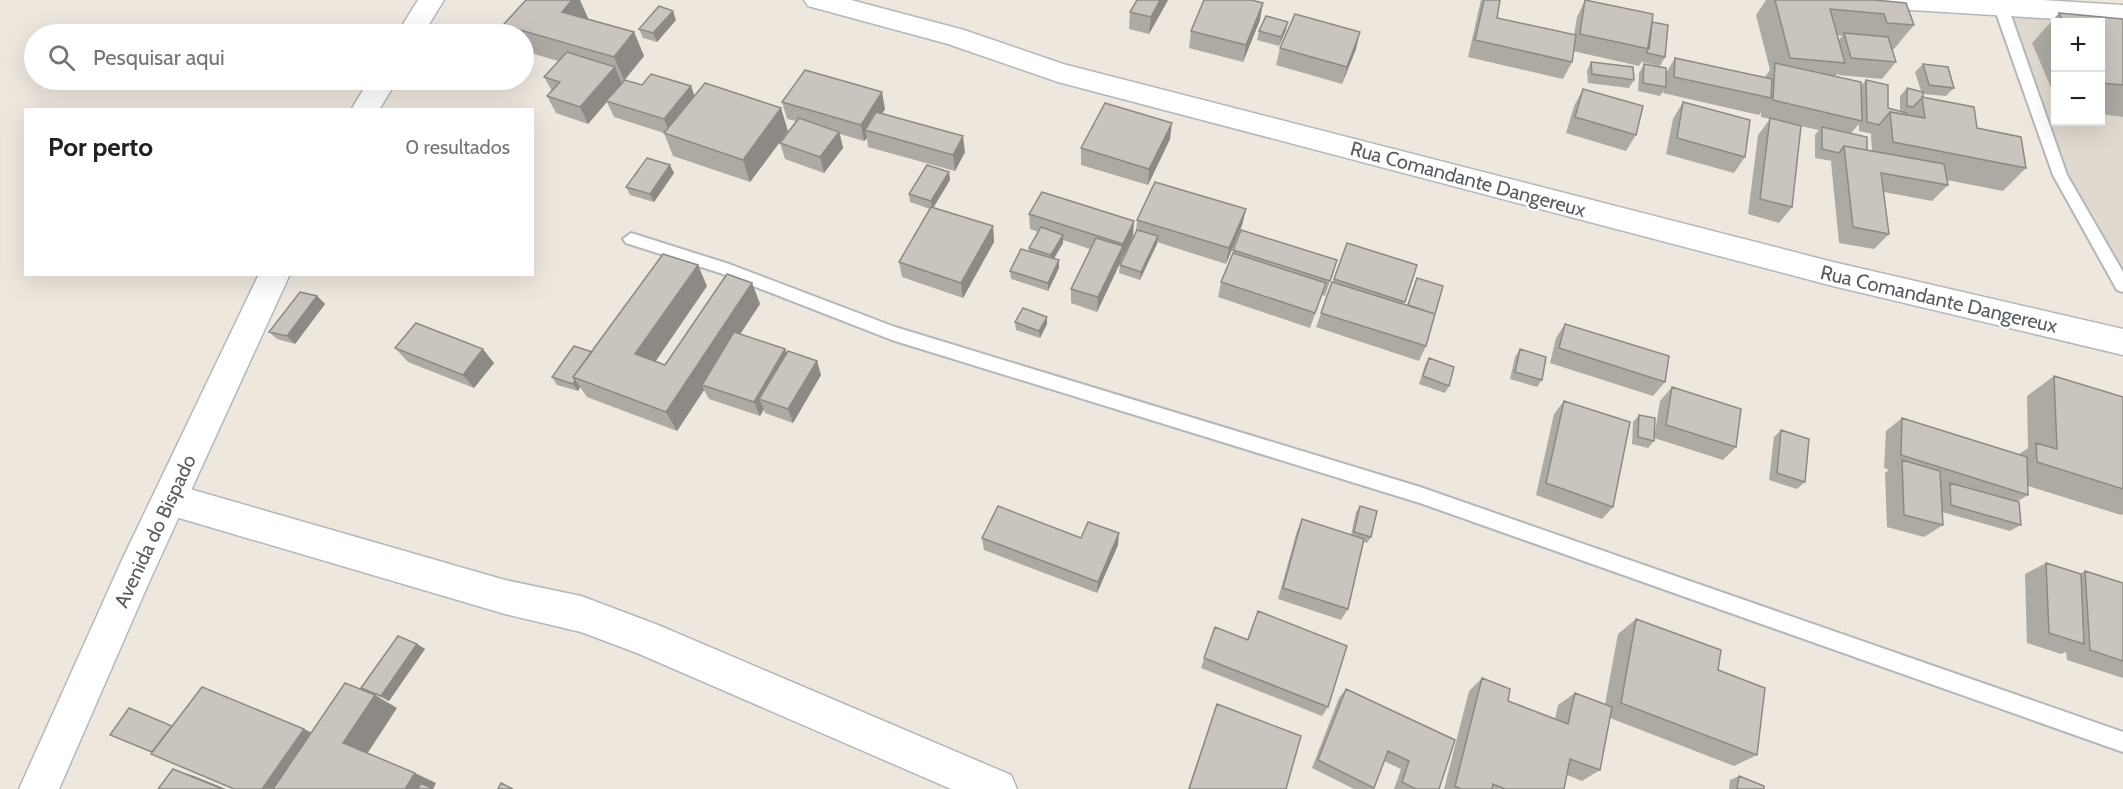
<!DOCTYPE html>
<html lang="pt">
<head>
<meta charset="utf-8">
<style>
	body { margin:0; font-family:Cabin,sans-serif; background:#f6f6f6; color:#202124 }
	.controls { position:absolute; right:18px; top:18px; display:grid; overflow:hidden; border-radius:0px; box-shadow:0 6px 24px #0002 }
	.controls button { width:54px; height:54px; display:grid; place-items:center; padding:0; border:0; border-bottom:2px solid #e0e0e0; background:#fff; color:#202124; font:30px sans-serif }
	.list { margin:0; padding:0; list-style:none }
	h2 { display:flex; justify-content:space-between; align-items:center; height:78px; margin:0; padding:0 24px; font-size:26px }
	h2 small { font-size:20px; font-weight:400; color:#757577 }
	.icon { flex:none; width:33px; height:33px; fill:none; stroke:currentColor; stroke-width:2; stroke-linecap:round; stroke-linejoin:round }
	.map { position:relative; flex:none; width:2123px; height:789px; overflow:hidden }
	.search { position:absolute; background:#fff; box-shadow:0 6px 24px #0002; left:24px; top:24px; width:510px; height:66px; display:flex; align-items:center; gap:15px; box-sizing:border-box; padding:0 21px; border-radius:33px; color:#757577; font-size:22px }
	.panel { position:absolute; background:#fff; box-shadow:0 6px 24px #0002; left:24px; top:108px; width:510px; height:168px; border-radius:0px }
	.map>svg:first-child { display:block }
</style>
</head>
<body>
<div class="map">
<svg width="2123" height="789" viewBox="0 0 2123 789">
	<rect width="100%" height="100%" fill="#ede7de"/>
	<path fill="#dfd9cf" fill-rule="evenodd" d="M2001,7L2123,14V286L2060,175ZM2056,22H2100V122H2056Z"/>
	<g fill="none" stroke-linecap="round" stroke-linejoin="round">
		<defs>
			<path id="lane" d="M2001,2L2008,7L2067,175L2123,272V292L2117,290L2053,175L1994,7Z
				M631,233L729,264L895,327L1420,487L2123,732V752L1420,503L892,340L720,273L626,243L623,239Z"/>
			<path id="street" d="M804,0H851L964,30L1063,64L1833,262L2123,329V355L1833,286L1058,82L948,44L808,6Z
				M1882,0H2042L2123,5V23L1895,9L1886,6Z
				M169,483L505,580L581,596L658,625L1011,775L1017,789H951L637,653L581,632L505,614L169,515L157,510L152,499L157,488Z"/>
			<path id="secondary" d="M418,0H444L423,34H397Z
				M369,80H397L379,110H351Z
				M259,274H290L150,580L59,789H19L122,560Z"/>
		</defs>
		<use href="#lane" stroke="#b1b7bb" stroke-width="4"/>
		<use href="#street" stroke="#b1b7bb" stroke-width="3"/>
		<use href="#secondary" stroke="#b2b8bd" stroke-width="3"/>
		<use href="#lane" fill="#fff" fill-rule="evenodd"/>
		<use href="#street" fill="#fff" fill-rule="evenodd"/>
		<use href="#secondary" fill="#fff" fill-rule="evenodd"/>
	</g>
	<path fill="#ada9a3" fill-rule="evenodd" d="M1168,0L1149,34L1129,29L1130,12Z
		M1481,0H1500L1497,18L1574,35L1577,17L1585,0L1652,22L1665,57L1660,66L1642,62L1643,60L1639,66L1573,51L1572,62L1563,79L1468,57Z
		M1766,0H1875L1914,25L1894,49H1892L1896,62L1882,79L1838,75V73L1835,77L1861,86L1866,80L1888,108L1900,111V96L1907,88L1921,91L1915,72L1923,64L1954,88L1946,96L1923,94V97L1977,128L2026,168L2003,191L1947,180L1948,185L1932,201L1884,192L1889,234L1874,249L1839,243L1831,162L1832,161L1815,158V135L1819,130L1800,126L1792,207L1779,223L1748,214L1758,135L1770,119L1761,117V112L1759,115L1663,93L1664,90L1660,96L1638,91L1639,73L1644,64L1666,73L1675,58L1765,77L1770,70L1756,15ZM1837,35L1842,36L1839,40ZM1859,124V131L1872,134L1871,135L1872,151L1867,150L1851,133Z
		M2059,13L2123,19V117L2100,114V22H2055V97L2032,43Z
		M588,18L587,19L634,32L644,56L625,80L642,85L691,86L694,96L788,131L750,182L673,156L664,133L614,117L607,102L588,124L556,113L547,96L552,91L544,77L558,61L524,51V34H508L503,25Z
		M676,20L657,42L643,38L639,29Z
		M1260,20L1243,62L1189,48L1191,31Z
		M1286,30L1279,46L1257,40L1259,31Z
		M1280,48L1356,49L1342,84L1276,65Z
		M1591,62L1634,80L1629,88L1588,83L1587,71Z
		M1583,89L1636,135L1626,151L1566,133L1574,106Z
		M782,102L885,109L882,113L965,152L955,171L868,147L867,138L864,141L840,134L843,148L824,173L785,159L780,143L796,121L787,119Z
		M1683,102L1745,157L1734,173L1666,154L1673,119Z
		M1170,139L1148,185L1081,165V148Z
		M949,172L950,180L933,207L993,226L994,242L963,298L902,277L899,262L930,209L910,202L909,194Z
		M674,173L654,202L630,195L626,187Z
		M1246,209L1242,225L1226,264L1157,242L1140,280L1119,273L1120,265L1136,232L1137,220Z
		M1029,214L1133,236L1122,259L1121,261L1097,312L1071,303V289L1090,249L1063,240V243L1054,259L1059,268L1048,291L1011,279L1010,271L1029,252V248L1038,232L1030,229Z
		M1347,243L1417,265L1404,304L1407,305L1417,278L1426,346L1419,361L1316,327Z
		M1233,250L1337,260L1325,296L1322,295L1310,328L1218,297L1221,282L1232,256Z
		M752,283L760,304L740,334L785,349L787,353L817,361L821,375L793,423L765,413L764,409L760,416L709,399L704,390L677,431L587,397L580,387L578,391L557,385L552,377L592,352L707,286L655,361L665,365Z
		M317,296L325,304L295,344L277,339L269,332Z
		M1015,322L1047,324L1040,338L1016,330Z
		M1565,324L1665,382L1653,396L1550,363L1556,338Z
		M395,348L494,363L474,388L408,362Z
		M1520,349L1542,380L1537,387L1510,379L1515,357Z
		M1429,358L1449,386L1445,393L1419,384L1425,365Z
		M2054,376L2123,397V514L2121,515L2028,486V495L2018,501L2021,525L2010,531L1942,512L1943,525L1924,537L1887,527L1885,473L1889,470L1884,468L1886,431L1902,418L2019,454L2028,448L2027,396Z
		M1672,387L1736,447L1723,460L1654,438L1660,401Z
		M1564,401L1613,507L1602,519L1536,495L1554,414Z
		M1639,415L1654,441L1648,448L1632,444L1633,422Z
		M1781,430L1805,482L1797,489L1769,480L1774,437Z
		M1360,506L1371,537L1367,543L1364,542L1348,609L1341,620L1278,599L1297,531L1302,519L1351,535L1356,512Z
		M982,538H1081L1118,545L1097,593L984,550Z
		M2046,563L2079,574L2085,571L2123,583V678L2067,660L2066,652L2061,654L2027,643L2025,574Z
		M1258,611L1328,707L1322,716L1201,668L1215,627L1247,639Z
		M1636,619L1718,670L1757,755L1734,766L1610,718L1600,770L1582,781L1567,775L1564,789H1444L1469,691L1482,678L1508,701L1555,719L1558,705L1575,693L1605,704L1618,634Z
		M417,644L425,649L389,701L361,688Z
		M1346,689L1439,789H1394L1401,769L1384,761L1373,789H1354L1312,768L1339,698Z
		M1217,704L1286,789H1188Z
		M1739,776L1764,789H1729L1730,780Z"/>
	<path fill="#8d8984" d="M572,0H580L588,18L573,36L562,12Z
		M1160,0H1168L1149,34L1151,17Z
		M1263,3L1260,20L1243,62L1246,45Z
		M673,11L676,20L657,42L653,33Z
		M1288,22L1286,30L1279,46L1281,37Z
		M634,32L644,56L624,80L614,57Z
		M1360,32L1356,49L1342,84L1347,67Z
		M615,67L622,84L588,124L580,107Z
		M691,86L697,103L671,136L664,119Z
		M882,92L885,109L871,132L865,130L867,138L864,141L861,125Z
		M781,108L788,131L750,182L743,160Z
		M1172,123L1170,139L1148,185L1149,169Z
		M839,132L843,148L824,173L820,157Z
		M963,136L965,152L955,171L953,155Z
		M670,165L674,173L654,202L650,194Z
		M949,172L950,180L932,210L931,201Z
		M1246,209L1242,225L1226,264L1229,248Z
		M1134,221L1133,236L1122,259L1123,244Z
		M993,226L994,242L963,298L961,283Z
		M1063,235V243L1051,263V255Z
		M1158,236L1157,244L1140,280L1141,272Z
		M1123,246L1121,261L1097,312L1098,297Z
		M1059,260V268L1048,291V283Z
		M698,265L707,286L647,374L635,354Z
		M752,283L760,304L706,386L702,385L704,390L677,431L666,412Z
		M317,296L325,304L295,344L287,336Z
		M1047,317V324L1040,338L1039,331Z
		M483,349L494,363L474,388L463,375Z
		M785,349L791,363L759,399L764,409L760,416L754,402Z
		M817,361L821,375L793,423L788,409Z
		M575,380L580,387L578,391L573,384Z
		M1119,533L1118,545L1097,593L1098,582Z
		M417,644L425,649L389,701L381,696Z
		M375,695L397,708L367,754L343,743Z
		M304,729L329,741L296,789H262Z
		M173,769L194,776L226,789H219Z
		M415,773L436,783L433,789H405Z"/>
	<path fill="#c9c4bd" stroke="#8d8984" stroke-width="1.5" d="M526,0H572L562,12L634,32L614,57L503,25Z
		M1137,0H1160L1151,17L1130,12Z
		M1204,0H1251L1263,3L1246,45L1191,31Z
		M1484,0H1500L1497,18L1576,35L1572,62L1475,40Z
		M1585,0L1653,14L1649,49L1580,34Z
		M1775,0H1875L1906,3L1914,25L1887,23L1884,14L1830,9L1845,63L1790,58Z
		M659,6L673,11L653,33L639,29Z
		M2059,13L2123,19V85L2100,83V22H2063Z
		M1295,14L1360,32L1347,67L1280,48Z
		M1266,16L1288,22L1281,37L1259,31Z
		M1652,22L1668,25L1665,57L1647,53Z
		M1844,33L1888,37L1896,62L1851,58Z
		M567,52L615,67L580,107L547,96L560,82L544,77Z
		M1675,58L1772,79L1771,98L1674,77Z
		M1591,62L1633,67L1634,80L1592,74Z
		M1775,63L1861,82L1862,121L1773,100Z
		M1644,64L1666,68V87L1643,83Z
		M1923,64L1948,67L1954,88L1929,85Z
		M805,70L882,92L861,125L782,102Z
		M651,74L691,86L664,119L606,101L625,80L642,85Z
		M1866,80L1888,85V108L1907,113V115L1890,112L1879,125L1867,122Z
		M705,83L781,108L743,160L664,133Z
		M1907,88L1923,92V97L1913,107L1907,106Z
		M1583,89L1643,106L1636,135L1575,117Z
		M1922,97L1974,107L1977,128L2021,137L2026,168L1893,142L1890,112L1925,118Z
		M1683,102L1750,120L1745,157L1677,138Z
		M1105,103L1172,123L1149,169L1081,148Z
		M876,112L963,136L953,155L865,130Z
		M799,118L839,132L820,157L780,143Z
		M1770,118L1801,126L1792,207L1760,199Z
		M1822,127L1867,137V150L1844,146L1839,153L1822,149Z
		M1844,146L1944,164L1948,185L1881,173L1889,234L1853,227Z
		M647,158L670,165L650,194L626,187Z
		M927,165L949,172L931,201L909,194Z
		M1155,182L1246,209L1229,248L1137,220Z
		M1042,192L1134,221L1123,244L1029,214Z
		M931,207L993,226L961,283L899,262Z
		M1041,227L1063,235L1051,255L1029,248Z
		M1137,230L1158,236L1141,272L1120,265Z
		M1241,230L1337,260L1330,281L1233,250Z
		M1096,238L1123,246L1098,297L1071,289Z
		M1347,243L1417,265L1405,302L1334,279Z
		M1021,249L1059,260L1048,283L1010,271Z
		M1233,253L1326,283L1315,313L1221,282Z
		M663,254L698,265L635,354L665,365L727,274L752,283L666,412L573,377Z
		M1417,278L1443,286L1435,314L1408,305Z
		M1332,282L1435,314L1426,346L1321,313Z
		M300,292L317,296L287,336L269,332Z
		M1023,308L1047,317L1039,331L1015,322Z
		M416,323L483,349L463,375L395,348Z
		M1565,324L1669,356L1665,382L1559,348Z
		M734,332L785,349L754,402L702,385Z
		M574,346L592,352L573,377L575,380L573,384L552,377Z
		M1520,349L1546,357L1542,380L1515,372Z
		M788,351L817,361L788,409L759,399Z
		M1429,358L1454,367L1449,386L1423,376Z
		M2054,376L2123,397V489L2037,462L2036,443L2057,449Z
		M1672,387L1741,409L1736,447L1666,425Z
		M1564,401L1630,422L1613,507L1546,483Z
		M1639,415L1655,418L1654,441L1638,437Z
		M1902,418L2027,457L2028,495L1901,455Z
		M1781,430L1809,439L1805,482L1777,473Z
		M1902,460L1940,471L1943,525L1904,515Z
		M1950,483L2019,502L2021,525L1951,505Z
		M998,506L1081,538L1088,522L1119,533L1098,582L982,538Z
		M1360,506L1377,511L1371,537L1354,532Z
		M1302,519L1364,539L1348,609L1283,588Z
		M2046,563L2081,574L2084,644L2049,633Z
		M2085,571L2123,583V661L2090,650Z
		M1258,611L1347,646L1328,707L1204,658L1215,627L1248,640Z
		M1636,619L1721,650L1718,670L1765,688L1757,755L1621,703Z
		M398,636L417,644L381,696L361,688Z
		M1482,678L1510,689L1508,701L1568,724L1575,693L1612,707L1600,770L1570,759L1564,789H1505L1493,784L1492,789H1461L1455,786Z
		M345,683L375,695L343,743L415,773L405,789H273Z
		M202,687L304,729L262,789H234L151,754Z
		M1346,689L1455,740L1439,789H1416L1402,782L1409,761L1388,751L1374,788L1318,760Z
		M1217,704L1301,736L1286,789H1189Z
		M129,708L172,726L152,752L110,735Z
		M173,769L220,788L219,789H158Z
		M1739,776L1764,786V789H1737Z
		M421,783L433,789H418Z
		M501,783L513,789H498Z"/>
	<g text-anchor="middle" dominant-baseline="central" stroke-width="4.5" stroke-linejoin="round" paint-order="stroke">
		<g font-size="20" fill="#575d61" stroke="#fff">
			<text transform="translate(1468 179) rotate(15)">Rua Comandante Dangereux</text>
			<text transform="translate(1939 299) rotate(13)">Rua Comandante Dangereux</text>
			<text transform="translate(155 531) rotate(-65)">Avenida do Bispado</text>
		</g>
	</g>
</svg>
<div class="controls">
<button>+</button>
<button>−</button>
</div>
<div class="search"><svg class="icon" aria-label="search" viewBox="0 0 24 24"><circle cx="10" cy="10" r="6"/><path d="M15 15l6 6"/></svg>Pesquisar aqui</div>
<section class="panel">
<h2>Por perto<small>0 resultados</small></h2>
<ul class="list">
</ul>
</section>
</div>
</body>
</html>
